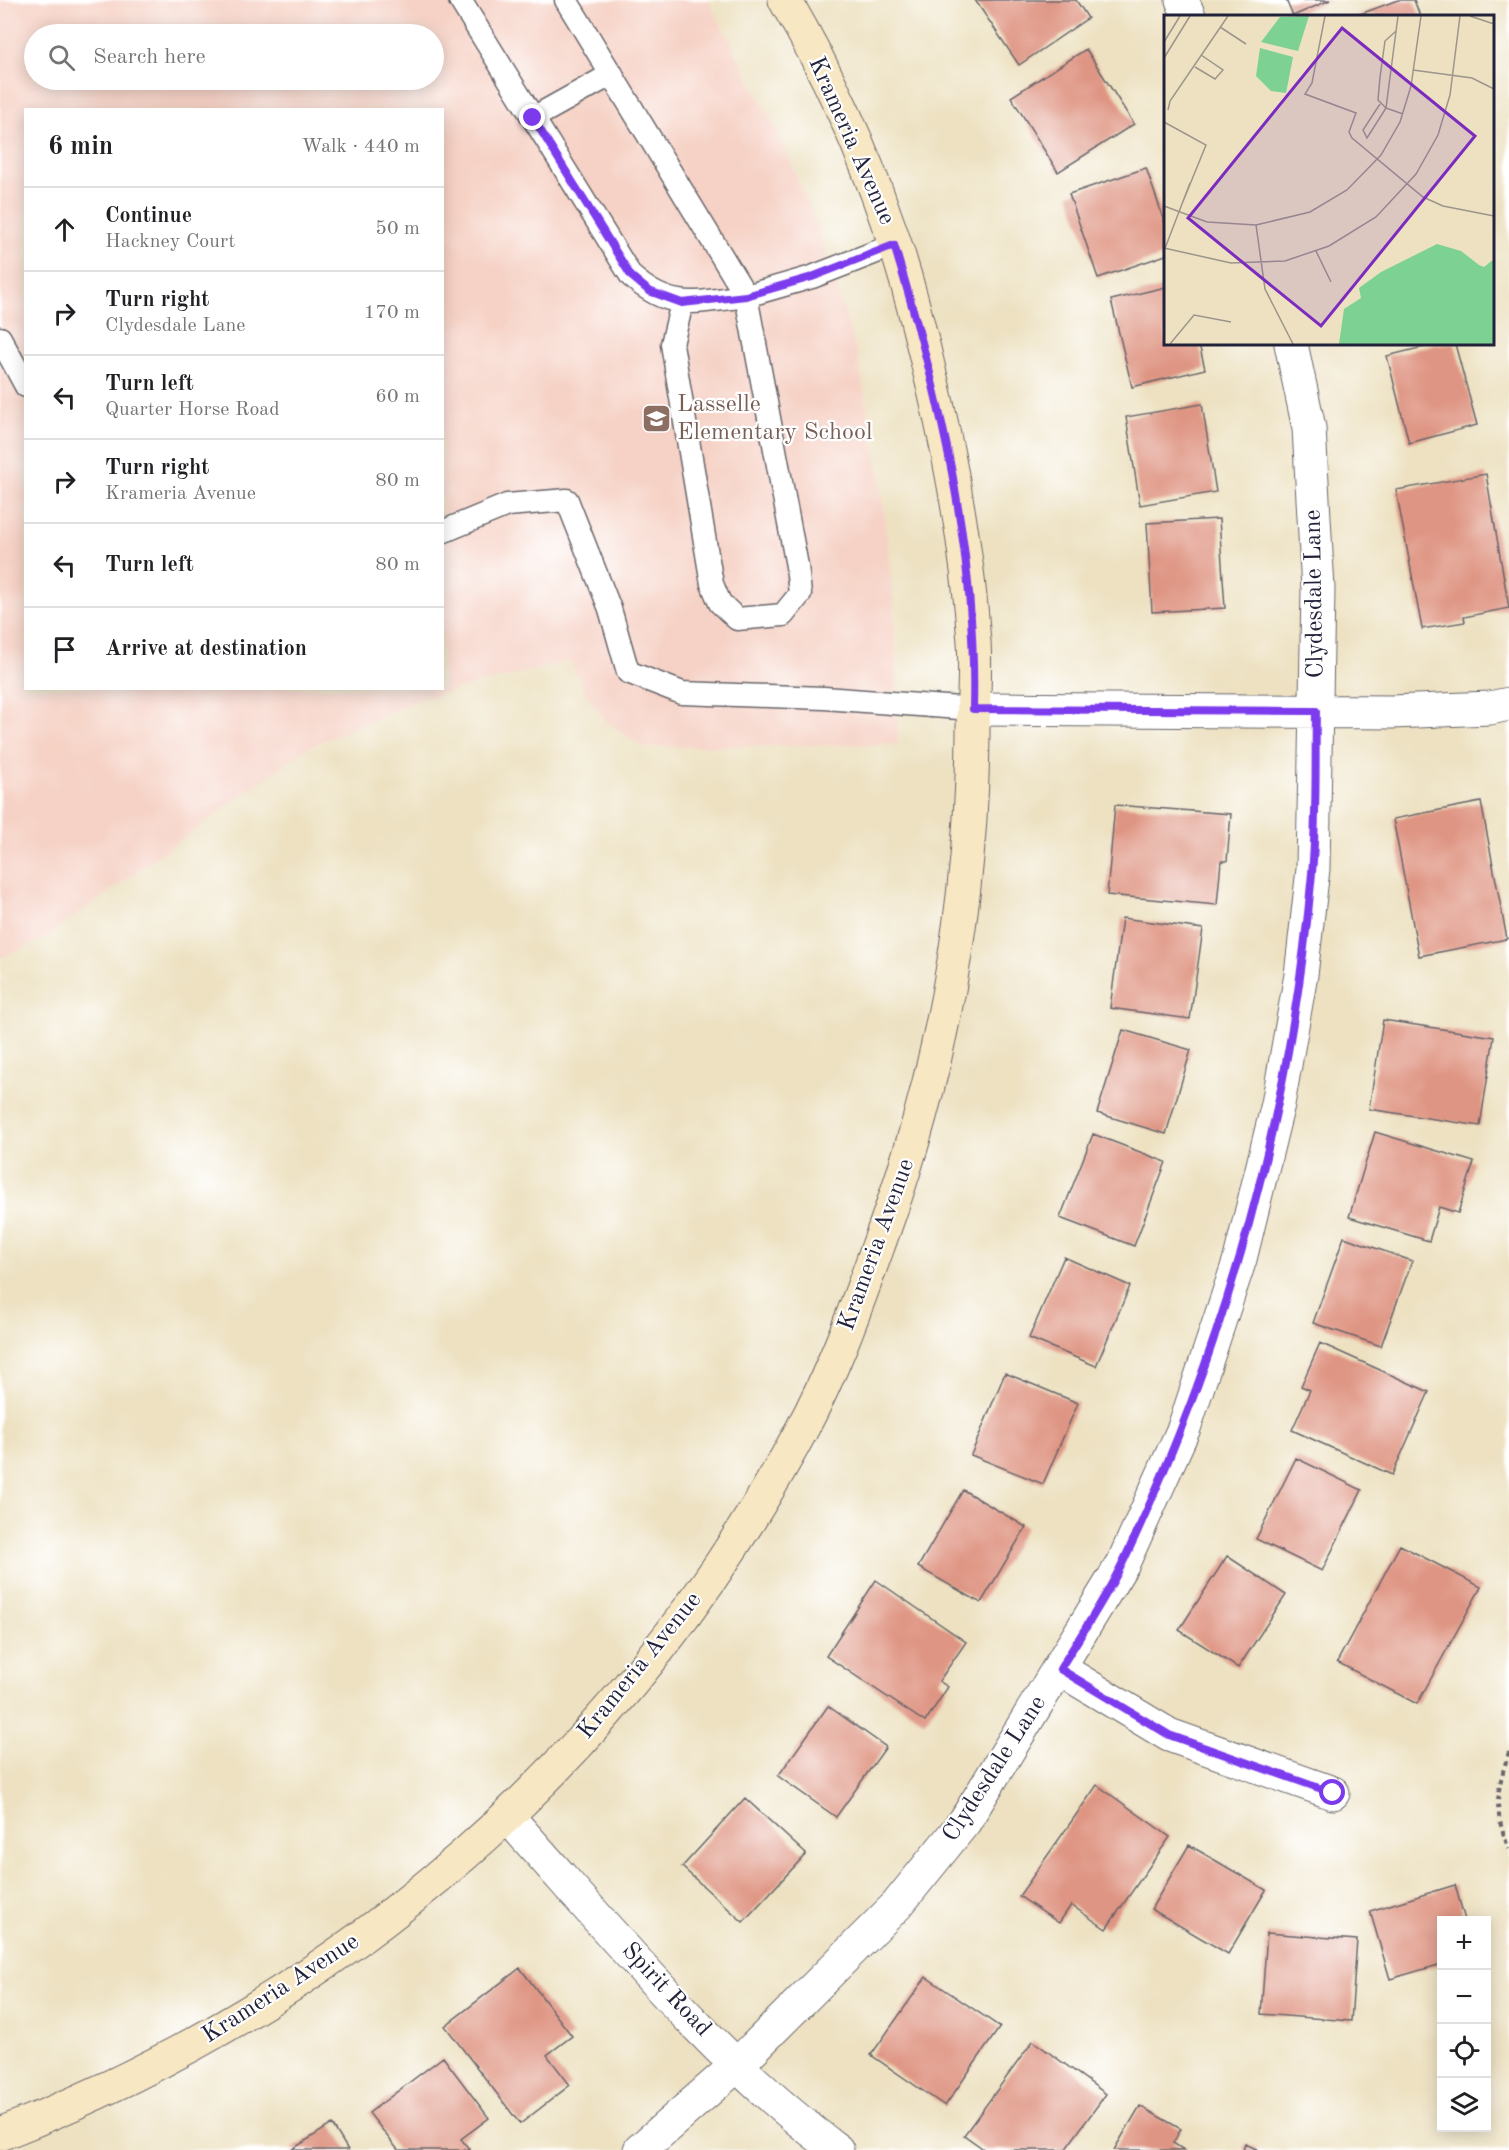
<!DOCTYPE html>
<html lang="en">
<head>
<meta charset="utf-8">
<style>
	body { margin:0; font-family:"Old Standard TT",serif; background:#f2f2f2; color:#202124 }
	.controls { position:absolute; right:18px; bottom:18px; display:grid; overflow:hidden; border-radius:0px; box-shadow:0 3px 15px #0003 }
	.controls button { width:54px; height:54px; display:grid; place-items:center; padding:0; border:0; border-bottom:2px solid #e0e0e0; background:#fff; color:#202124; font:30px sans-serif }
	.stop { position:absolute; width:18px; height:18px; margin:-14px; border:4px solid #7c3aed; border-radius:50%; background:#fff }
	.stop.end { background:#7c3aed; border-color:#fff; box-shadow:0 2px 6px #0008 }
	.list { margin:0; padding:0; list-style:none }
	h2 { display:flex; justify-content:space-between; align-items:center; height:78px; margin:0; padding:0 24px; font-size:26px }
	h2 small { font-size:20px; font-weight:400; color:#757577 }
	.list li { display:grid; grid-template-columns:39px 1fr auto; gap:18px; align-items:center; box-sizing:border-box; height:84px; padding:0 24px; border-top:2px solid #e0e0e0 }
	.list b { display:block; font-size:22px; white-space:nowrap }
	.list p { margin:0; font-size:20px; white-space:nowrap; color:#757577 }
	.list em { font-size:20px; font-style:normal; color:#757577 }
	.icon { flex:none; width:33px; height:33px; fill:none; stroke:currentColor; stroke-width:2; stroke-linecap:round; stroke-linejoin:round }
	.map { position:relative; flex:none; width:1509px; height:2150px; overflow:hidden }
	.search { position:absolute; background:#fff; box-shadow:0 3px 15px #0003; left:24px; top:24px; width:420px; height:66px; display:flex; align-items:center; gap:15px; box-sizing:border-box; padding:0 21px; border-radius:33px; color:#757577; font-size:22px }
	.panel { position:absolute; background:#fff; box-shadow:0 3px 15px #0003; left:24px; top:108px; width:420px; height:582px; border-radius:0px }
	.map>svg:first-child { display:block }
</style>
</head>
<body>
<div class="map">
<svg width="1509" height="2150" viewBox="0 0 1509 2150">
	<rect width="100%" height="100%" fill="#fff"/>
	<filter id="ink" filterUnits="userSpaceOnUse"><feTurbulence type="fractalNoise" baseFrequency=".0167" numOctaves="2"/><feDisplacementMap in="SourceGraphic" scale="12" xChannelSelector="R" yChannelSelector="G"/><feConvolveMatrix kernelMatrix="1 2 1 2 8 2 1 2 1" color-interpolation-filters="sRGB"/></filter>
	<filter id="wash" filterUnits="userSpaceOnUse"><feTurbulence type="fractalNoise" baseFrequency=".008" numOctaves="4" result="noise"/><feDisplacementMap in="SourceGraphic" scale="24" xChannelSelector="R" yChannelSelector="G"/><feGaussianBlur stdDeviation="1.35" result="paint"/><feColorMatrix in="noise" values="0 0 0 0 0 0 0 0 0 0 0 0 0 0 0 0 0 1.4 0 .05"/><feComposite in="paint" operator="in"/></filter>
	<g filter="url(#wash)">
		<rect width="100%" height="100%" fill="#ede1c1"/>
		<path fill="#f6d1c5" fill-rule="evenodd" d="M0,0H708L782,141L820,234L857,354L881,485L894,607L898,744L643,747L606,721L585,692L570,661L420,699L307,748L45,938L0,958ZM34,34H434V80H34ZM26,110H442V688H26Z"/>
		<g id="blocks">
			<path fill="#df9583" d="M975,0H1076L1088,18L1019,65Z
				M1286,0H1330L1293,16Z
				M1398,0H1414L1420,16H1355Z
				M1086,49L1134,124L1058,172L1011,97Z
				M1146,168L1166,226V255L1098,278L1069,194Z
				M1166,287V344H1199L1205,369L1132,387L1111,300Z
				M1435,344H1455L1477,425L1409,443L1387,356Z
				M1202,404L1216,492L1140,505L1126,417Z
				M1486,474L1509,608L1464,617L1465,622L1422,629L1396,490Z
				M1219,519L1225,608L1152,612L1147,523Z
				M1481,802L1507,939L1419,956L1393,819Z
				M1115,805L1231,814L1227,861H1221L1217,905L1107,895Z
				M1122,918L1203,929L1190,1019L1110,1008Z
				M1383,1020L1494,1037L1480,1126L1369,1109Z
				M1123,1030L1191,1050L1166,1134L1097,1113Z
				M1375,1132L1474,1162L1458,1213L1439,1207L1429,1241L1349,1217Z
				M1093,1134L1166,1162L1134,1246L1060,1218Z
				M1344,1237L1412,1261L1381,1346L1313,1323Z
				M1064,1257L1130,1286L1096,1366L1029,1338Z
				M1320,1343L1429,1392L1392,1475L1292,1430L1310,1390L1301,1386Z
				M1005,1373L1078,1403L1043,1484L971,1455Z
				M1296,1458L1362,1490L1322,1571L1256,1539Z
				M963,1490L1026,1527L981,1603L918,1567Z
				M1400,1545L1481,1587L1417,1704L1337,1662Z
				M1227,1556L1286,1595L1238,1668L1179,1630Z
				M876,1580L966,1642L939,1681L948,1687L925,1722L826,1656Z
				M828,1706L886,1747L836,1817L778,1776Z
				M1097,1785L1170,1837L1106,1929L1071,1905L1059,1923L1019,1896Z
				M745,1798L806,1854L743,1922L682,1867Z
				M1189,1845L1266,1890L1228,1954L1151,1909Z
				M1455,1885L1465,1920H1442V1964L1390,1979L1370,1911Z
				M1267,1933L1357,1940L1351,2021L1261,2014Z
				M520,1968L572,2036L547,2055L570,2085L520,2124L445,2026Z
				M926,1977L1000,2027L945,2106L871,2055Z
				M1033,2041L1106,2094L1065,2150H985L964,2135Z
				M443,2057L489,2118L461,2139L470,2150H398L369,2113Z
				M1140,2106L1181,2129L1173,2143L1184,2150H1114Z
				M332,2124L348,2150H291Z
				M1245,2144L1259,2150H1243Z"/>
		</g>
	</g>
	<g filter="url(#ink)">
		<use href="#blocks" fill-opacity="0" stroke="#69656a" stroke-width="1.5"/>
		<g fill="none" stroke-linecap="round" stroke-linejoin="round">
			<defs>
				<path id="lane" d="M460,0L631,276C671,312 697,302 746,296L797,566L800,594L783,615L737,619L720,603L712,584L672,344L682,303
					M566,0L746,296L812,277L894,245
					M533,118L612,74
					M0,338L26,386
					M442,532L507,505L567,500L610,609L628,672L682,693L824,698L973,709"/>
				<path id="street" d="M1182,0L1189,16
					M973,709L1392,712L1490,708L1509,704
					M1060,1669L1169,1735L1333,1793
					M507,1816C608,1928 716,2062 837,2150
					M640,2150L737,2065L897,1905L965,1821L1123,1563L1184,1428L1240,1259L1278,1104L1301,975L1313,869L1318,589L1309,428L1291,344"/>
				<path id="secondary" d="M0,2134C345,2000 625,1758 801,1431C836,1366 860,1296 885,1227C942,1068 972,902 973,732C973,702 976,672 974,642C968,555 953,470 933,386C920,332 907,276 888,224C862,148 826,70 785,0"/>
			</defs>
			<use href="#lane" stroke="#69656a" stroke-width="25"/>
			<use href="#street" stroke="#69656a" stroke-width="35"/>
			<use href="#secondary" stroke="#69656a" stroke-width="35"/>
			<path stroke="#69656a" stroke-width="4" stroke-dasharray="4.5 4.5" stroke-linecap="butt" d="M1509,1752C1496,1792 1493,1810 1509,1849"/>
			<use href="#lane" stroke="#fff" stroke-width="22"/>
			<use href="#street" stroke="#fff" stroke-width="33"/>
			<use href="#secondary" stroke="#f8e7c3" stroke-width="33"/>
		</g>
	</g>
	<g fill="none" stroke-linecap="round" stroke-linejoin="round" filter="url(#ink)">
		<path stroke="#7c3aed" stroke-width="8" d="M533,118L631,276L649,291L682,303L746,296L812,277L894,245C940,395 977,551 973,709L1316,711C1315,764 1317,819 1312,873C1291,1111 1227,1344 1124,1560C1106,1598 1082,1633 1060,1669L1169,1735L1333,1793"/>
	</g>
	<defs>
		<symbol id="school-square" viewBox="-11 -11 22 22"><rect x="-9" y="-9" width="18" height="18" rx="4" fill="#8d6e63" stroke="#fff"/><path d="M0-5L7-2L0 1L-7-2ZM-4 1L0 2.5L4 1V4Q0 6-4 4Z" fill="#fff"/></symbol>
	</defs>
	<g fill-rule="evenodd">
		<use href="#school-square" x="640" y="402" width="33" height="33"/>
	</g>
	<g text-anchor="middle" dominant-baseline="central" stroke-width="4.5" stroke-linejoin="round" paint-order="stroke">
		<g font-size="24" fill="#22223b" stroke="#fff">
			<text transform="translate(851 141) rotate(66)">Krameria Avenue</text>
			<text transform="translate(1315 594) rotate(-91)">Clydesdale Lane</text>
			<text transform="translate(877 1245) rotate(-70)">Krameria Avenue</text>
			<text transform="translate(640 1666) rotate(-51)">Krameria Avenue</text>
			<text transform="translate(995 1769) rotate(-57)">Clydesdale Lane</text>
			<text transform="translate(281 1989) rotate(-33)">Krameria Avenue</text>
			<text transform="translate(666 1990) rotate(47)">Spirit Road</text>
		</g>
		<g font-size="24" fill="#785e54" stroke="#fff" text-anchor="start">
			<text x="677" y="405">Lasselle<tspan x="677" dy="28">Elementary School</tspan></text>
		</g>
	</g>
	<g transform="translate(1164 15)">
		<rect width="330" height="330" fill="#ede1c1"/>
		<path d="M145,1L134,36L97,27L116,2ZM96,33L129,42L122,78L107,76L92,61ZM273,229L297,236L315,250L320,252L330,244V329H175L180,294L197,283L195,273L217,257Z" fill="#7cd193"/>
		<path fill="none" stroke="#9c958b" stroke-width="1.5" d="M161,1L148,68L141,79L192,98L185,117L188,123L259,182L279,191L330,201M234,1L222,93L239,99M306,1L330,9M56,12L82,29M0,27L16,1M0,43L26,1M31,52L51,64L59,55L37,40M249,55L308,63L330,74M216,89L199,115L203,123L222,93L214,85L216,62L221,26L232,16M4,95L6,86L64,1M0,107L42,130L18,189M0,191L43,207L92,210L146,197L183,175L217,140L236,107L247,71L257,1M92,210L101,274L129,329M0,233L67,248L121,246L165,231L212,202L252,159L274,120L286,80L296,1M0,236L26,168M152,236L167,267M6,329L30,300L67,307"/>
		<path fill="#7b2cbf" fill-opacity="0.15" stroke="#7b2cbf" stroke-width="3" d="M178,13L311,121L157,311L24,203Z"/>
		<rect width="330" height="330" fill="none" stroke="#22223b" stroke-width="3"/>
	</g>
</svg>
<div class="controls">
<button>+</button>
<button>−</button>
<button><svg class="icon" aria-label="locate" viewBox="0 0 24 24"><circle cx="12" cy="12" r="6"/><path d="M12 2v4M12 18v4M2 12h4M18 12h4"/></svg></button>
<button><svg class="icon" aria-label="layers" viewBox="0 0 24 24"><path d="M12 4l9 5-9 5-9-5zM3 14l9 5 9-5"/></svg></button>
</div>
<div class="stop" style="left:1333px;top:1793px"></div>
<div class="stop end" style="left:533px;top:118px"></div>
<div class="search"><svg class="icon" aria-label="search" viewBox="0 0 24 24"><circle cx="10" cy="10" r="6"/><path d="M15 15l6 6"/></svg>Search here</div>
<section class="panel">
<h2>6 min<small>Walk · 440 m</small></h2>
<ul class="list">
<li><svg class="icon" aria-label="ahead" viewBox="0 0 24 24"><path d="M12 20V5M6 11l6-6 6 6"/></svg><div><b>Continue</b><p>Hackney Court</p></div><em>50 m</em></li>
<li><svg class="icon" aria-label="right" viewBox="0 0 24 24"><path d="M7 20v-9h11M14 6l5 5-5 5"/></svg><div><b>Turn right</b><p>Clydesdale Lane</p></div><em>170 m</em></li>
<li><svg class="icon" aria-label="left" viewBox="0 0 24 24"><path d="M17 20v-9H6M10 6l-5 5 5 5"/></svg><div><b>Turn left</b><p>Quarter Horse Road</p></div><em>60 m</em></li>
<li><svg class="icon" aria-label="right" viewBox="0 0 24 24"><path d="M7 20v-9h11M14 6l5 5-5 5"/></svg><div><b>Turn right</b><p>Krameria Avenue</p></div><em>80 m</em></li>
<li><svg class="icon" aria-label="left" viewBox="0 0 24 24"><path d="M17 20v-9H6M10 6l-5 5 5 5"/></svg><div><b>Turn left</b></div><em>80 m</em></li>
<li><svg class="icon" aria-label="arrive" viewBox="0 0 24 24"><path d="M6 21V4h12l-3 4 3 4H6"/></svg><div><b>Arrive at destination</b></div></li>
</ul>
</section>
</div>
</body>
</html>
